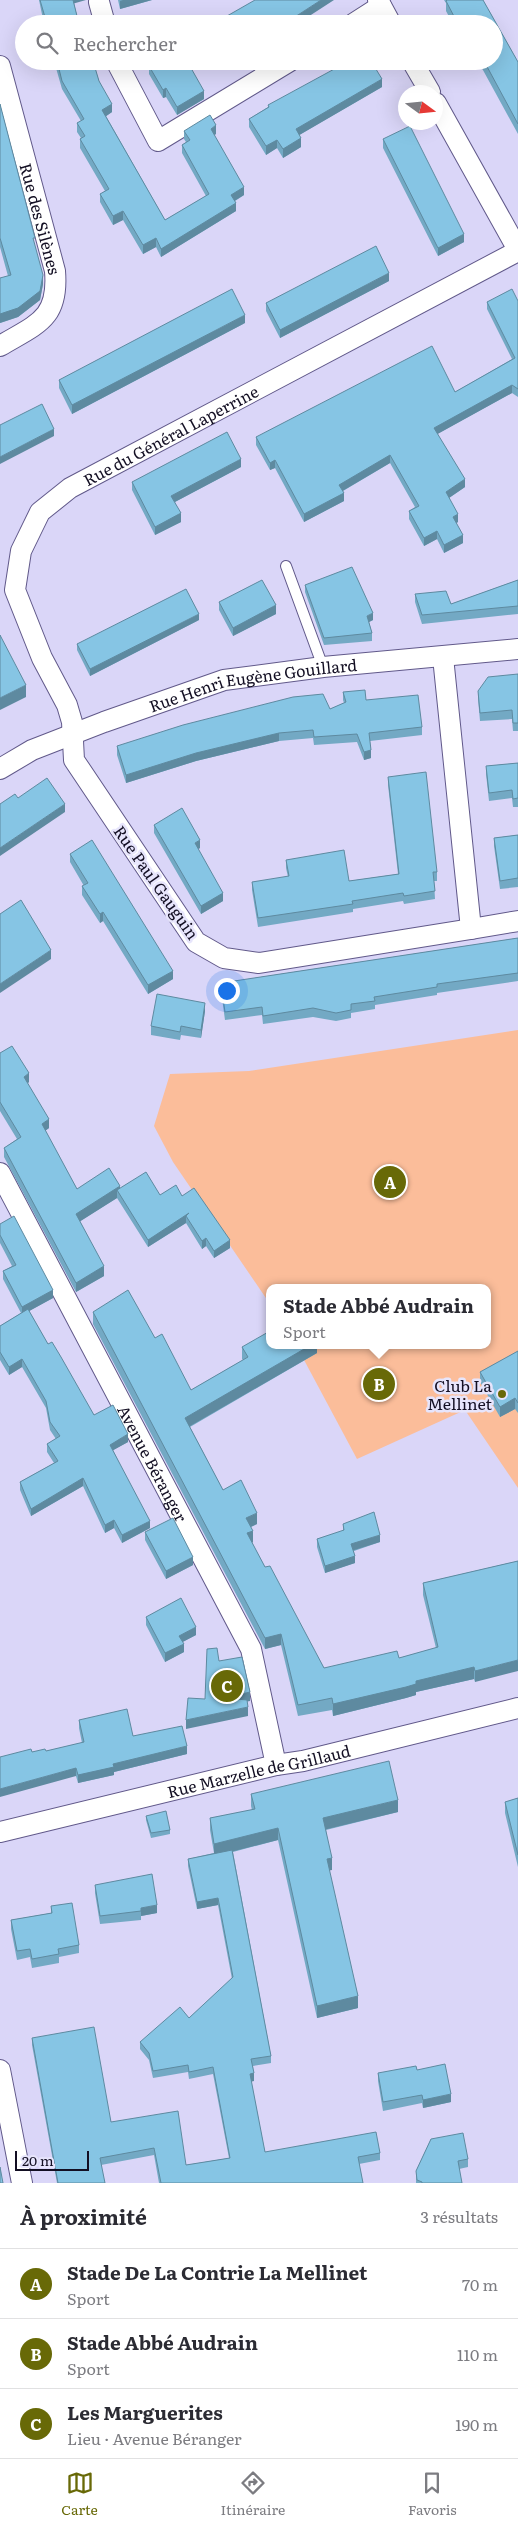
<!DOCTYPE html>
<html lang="fr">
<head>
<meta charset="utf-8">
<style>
	body { margin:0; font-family:Literata,serif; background:#f2f2f3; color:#2b2b33 }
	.compass { position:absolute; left:398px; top:85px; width:45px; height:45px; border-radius:50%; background:#fff; box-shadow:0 5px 20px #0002; rotate:105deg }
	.scale { position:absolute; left:15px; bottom:12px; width:74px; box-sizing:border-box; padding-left:5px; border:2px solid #130f23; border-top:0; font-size:14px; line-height:18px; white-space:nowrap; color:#130f23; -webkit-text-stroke:4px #e7e5fc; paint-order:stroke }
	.you { position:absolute; left:226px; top:990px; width:18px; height:18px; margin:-12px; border:4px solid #fff; border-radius:50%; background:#1a73e8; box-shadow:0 0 0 8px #1a73e833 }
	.badge { display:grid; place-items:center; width:32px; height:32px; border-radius:50%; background:#686907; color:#fff; font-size:16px; font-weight:700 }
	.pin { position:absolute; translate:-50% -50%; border:2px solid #fff; box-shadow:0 1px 5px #0006 }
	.popup { position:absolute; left:266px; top:1284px; width:225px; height:65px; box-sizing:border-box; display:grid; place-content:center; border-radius:10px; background:#fff; filter:drop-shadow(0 1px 4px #0005); font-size:16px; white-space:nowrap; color:#7c7c81 }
	.popup b { font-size:19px; color:#2b2b33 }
	.popup::after { content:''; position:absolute; left:50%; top:100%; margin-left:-10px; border:10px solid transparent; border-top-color:#fff }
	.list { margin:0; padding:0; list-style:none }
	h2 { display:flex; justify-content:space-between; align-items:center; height:65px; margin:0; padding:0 20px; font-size:21px }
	h2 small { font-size:16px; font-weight:400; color:#7c7c81 }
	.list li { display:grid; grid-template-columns:32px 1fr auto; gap:15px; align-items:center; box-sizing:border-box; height:70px; padding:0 20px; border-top:1px solid #e1e1e2 }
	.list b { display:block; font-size:19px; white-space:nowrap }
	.list p { margin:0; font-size:16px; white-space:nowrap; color:#7c7c81 }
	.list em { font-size:16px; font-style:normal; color:#7c7c81 }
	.icon { flex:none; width:28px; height:28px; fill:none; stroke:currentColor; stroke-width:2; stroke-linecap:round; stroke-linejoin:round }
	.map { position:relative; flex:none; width:518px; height:2183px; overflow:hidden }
	.search { position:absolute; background:#fff; box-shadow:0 5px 20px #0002; left:15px; right:15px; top:15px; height:55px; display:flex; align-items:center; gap:12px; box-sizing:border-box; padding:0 18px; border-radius:28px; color:#7c7c81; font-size:19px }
	.sheet { height:275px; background:#fff }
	nav { display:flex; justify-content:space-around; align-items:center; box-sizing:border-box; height:70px; border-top:1px solid #e1e1e2; background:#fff; font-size:14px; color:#7c7c81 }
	nav a { display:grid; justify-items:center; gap:2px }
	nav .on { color:#686907 }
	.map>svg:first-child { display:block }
</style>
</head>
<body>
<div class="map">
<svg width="518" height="2183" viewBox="0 0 518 2183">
	<rect width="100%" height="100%" fill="#dad6f8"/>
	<path fill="#fbbd9a" d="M518,1030V1488L465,1410L357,1459L296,1345H488V1288H270V1304L173,1162L154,1126L170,1074L249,1071Z"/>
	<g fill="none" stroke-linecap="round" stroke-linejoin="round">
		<defs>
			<path id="lane" d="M286,566L323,667"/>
			<g id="street">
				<path d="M378,0L391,24"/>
				<path d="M99,2L105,24"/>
				<path d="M353,24L381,6"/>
				<path d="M116,61L158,141L290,61"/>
				<path d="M412,61L430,92"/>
				<path id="s1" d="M0,66L55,271C59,319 37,324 0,346"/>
				<path d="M436,103L518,250"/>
				<path id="s2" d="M443,657L471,929L259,963L224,958L196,942L74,760L72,722L67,705L42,658L15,590L21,551L40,512L70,488L518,251"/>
				<path id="s3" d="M0,769L32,750L104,722L224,680L323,667L518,649"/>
				<path d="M471,929L518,921"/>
				<path id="s4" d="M0,1173L251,1649L276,1765"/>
				<path id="s5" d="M0,1832L276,1765L303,1761L518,1708"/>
				<path d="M0,2070L22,2183"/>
			</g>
		</defs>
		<use href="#lane" stroke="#61598a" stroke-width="12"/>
		<use href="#street" stroke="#61598a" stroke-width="22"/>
		<use href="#lane" stroke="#fff" stroke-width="10"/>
		<use href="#street" stroke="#fff" stroke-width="20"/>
	</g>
	<path fill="#73a9c4" d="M39,0L74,3L79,24H44Z
		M118,0H152L120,9Z
		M444,0H483L518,62V134L478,61H494V24H453L446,11V3Z
		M54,61H93L99,81L112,112L106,116L165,220L206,196L182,153V145L186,142L184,139V131L216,134L214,135L244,195L235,201L236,211L161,257L156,247L143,254L123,220L113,225L100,202V194L105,191L80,148V139L81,138L77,132V123L81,121L62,89Z
		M154,61H187L204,99L177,115L166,97L163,98L149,74V66L155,62Z
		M382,87L299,135L301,147L283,158L277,148L266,155L249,127V119L268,107V105Z
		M0,104L35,246L43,284L40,300L18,317L0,323V278L8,276L0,247Z
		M383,139L464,242L438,256L383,148Z
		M389,281L280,338L266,311V303Z
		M518,301V397L512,393L437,434L465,487L449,498L458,522L456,523L463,543L444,553L437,539L424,546L409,519V511L415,507L390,463L343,491L344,501L304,522L275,468L270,470L256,445V437L455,392L512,359L487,309V302Z
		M245,323L72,414L59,388V380Z
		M241,467L175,502L181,522L155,535L132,490V482Z
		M518,580V614L422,624L415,602V594L451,604Z
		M305,585L373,620L369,622L372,633V641L324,645L305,592Z
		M219,602L276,614L233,636L219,610Z
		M199,620L90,676L77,650V644Z
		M518,674V731H513L512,719L480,721L478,699V691Z
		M343,692L366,700L422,727V735L370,741L371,758L364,760L357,742L314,745L313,738L279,741L196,761L126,783L117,755V746L330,709L344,703L343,700Z
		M518,763V807H513L512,798L489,801L486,774V766Z
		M388,777L437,872V881H434L435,899L404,904L403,901L353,909V912L258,927L252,890V882L288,877L286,868V860L349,881L398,874L388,785Z
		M154,825L200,848L198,849L223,901L201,914L154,833Z
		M518,835V887L500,889L494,846V838Z
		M70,854L173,979L148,994L103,921L100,923L82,895V886H84L70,862Z
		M518,938V981L437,993V995L375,1005V1009L351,1013V1018L336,1021L313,1017L263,1024L262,1015L225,1020L221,991V983Z
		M205,1011L201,1038L181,1035L180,1040L151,1035V1026Z
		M0,1053L29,1082L27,1084L49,1128L45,1131L77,1189L120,1188L160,1195L182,1196L230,1248L214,1258L206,1246L202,1249L186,1223L148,1247L117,1198L80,1221L104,1276L76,1292L4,1157V1148L17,1139L0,1111Z
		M0,1224L53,1298L29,1311L48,1344L94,1415L128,1442L113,1450L150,1528L122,1543L114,1528L105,1533L83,1486L31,1516L20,1490V1482L54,1463L47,1452V1444L56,1439L50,1430L46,1408L22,1367L9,1375L0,1360V1326L21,1313L3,1279V1271L12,1266L0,1243Z
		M93,1312L155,1338L191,1390L243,1360L242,1359V1347L317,1345V1353L190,1427L223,1490L257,1524L251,1527L253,1542L252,1543L265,1567L324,1668L399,1658L436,1648L423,1595V1583L518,1561L475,1682L474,1679L416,1692V1695L406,1698L333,1716L332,1710L298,1716L281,1645L265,1649L93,1324Z
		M518,1351V1413L515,1409L500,1417L480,1382V1372Z
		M343,1524L380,1542L354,1551L355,1563L325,1573L317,1547V1539L343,1531Z
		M145,1532L193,1565L166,1579L145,1540Z
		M146,1617L196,1635L182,1642L184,1652L165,1662L146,1625Z
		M79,1720L133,1736L187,1754L114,1772V1775L78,1783L76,1776L32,1752L46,1751L82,1743L79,1728Z
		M251,1794L398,1812L326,1830L332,1870H329L358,2008L317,2018L278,1840L233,1852L271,2056V2063L253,2066L254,2081H251L265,2152L380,2153V2160L359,2164L363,2183H159L154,2155L101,2165L105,2183H57L32,2045V2038L111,2122L186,2165L229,2158L213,2074L189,2079L188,2072L153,2078L149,2060L140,2049V2042L189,2018L232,1979L218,1905L197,1909L188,1866V1859L214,1853L210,1830V1818L252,1810L251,1806Z
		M518,1798V1867L505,1813V1802Z
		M146,1816L170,1830V1834L151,1838L146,1820Z
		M95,1885L157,1913L141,1916V1920L100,1924L95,1893Z
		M51,1906L79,1945V1953L59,1957V1963L32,1968L30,1957L17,1960L11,1929V1920L51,1913Z
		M378,2073L451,2102L423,2108L422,2103L383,2111L378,2081Z
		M431,2139L468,2159V2167L459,2169L462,2183H416V2171Z"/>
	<path fill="#5e8aa0" d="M72,0H86L72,4Z
		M123,0H152L120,9V1Z
		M321,0H334L297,24H284Z
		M382,79V87L296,137V129Z
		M166,88V97L163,98V90Z
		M204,91V99L177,115V107Z
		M112,104V112L102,119V110Z
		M216,125V134L211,137V129Z
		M301,138V147L283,158V149Z
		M277,140V148L266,155V146Z
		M244,187V195L231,203V195Z
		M236,203V211L161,257V249Z
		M123,211V220L113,225V216Z
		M464,234V242L438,256V248Z
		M156,238V247L143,254V245Z
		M389,273V281L280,338V330Z
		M43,275V284L40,300L18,317L0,323V314Z
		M245,315V323L72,414V405Z
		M512,385V393L434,436V428Z
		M54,429V436L0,464V457Z
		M390,455V463L339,493V485Z
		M241,459V467L171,504V496Z
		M275,460V468L270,470V463Z
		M465,479V487L446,500V492Z
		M344,493V501L304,522V514Z
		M181,513V522L155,535V527Z
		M458,514V522L453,525V517Z
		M437,531V539L424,546V538Z
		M463,535V543L444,553V545Z
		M276,605V614L233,636V628Z
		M373,613V620L367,623V616Z
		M199,614V620L90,676V669Z
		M26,685V697L0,710V698Z
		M279,733V741L196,761L126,783V775L196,753Z
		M371,750V758L364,760V752Z
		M65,804V812L0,856V848Z
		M200,840V848L195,851V843Z
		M223,893V901L201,914V906Z
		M103,912V921L100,923V914Z
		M51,950V959L0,993V984Z
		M173,971V979L148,994V985Z
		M205,1003V1011L201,1038V1030Z
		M29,1073V1082L24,1086V1077Z
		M49,1119V1128L42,1133V1124Z
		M120,1186V1195L117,1190V1198L76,1224V1214Z
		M189,1213L186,1216V1223L148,1247V1240Z
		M206,1238V1246L202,1249V1241Z
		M230,1240V1248L214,1258V1251Z
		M104,1266V1276L76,1292V1283Z
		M53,1290V1298L22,1315V1307Z
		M311,1345H317V1353L185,1429V1418Z
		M22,1359V1367L9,1375V1367Z
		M515,1398V1409L500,1417V1407Z
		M128,1434V1442L110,1452V1445Z
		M83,1478V1486L31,1516V1509Z
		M257,1513V1524L246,1529V1518Z
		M114,1520V1528L105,1533V1525Z
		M150,1521V1528L122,1543V1535Z
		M253,1531V1542L247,1545V1533Z
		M380,1535V1542L351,1551V1544Z
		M355,1556V1563L325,1573V1566Z
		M193,1557V1565L166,1579V1571Z
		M196,1627V1635L179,1644V1636Z
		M281,1634V1645L265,1649V1638Z
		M184,1644V1652L165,1662V1653Z
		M518,1660V1671L475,1682V1671Z
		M474,1667V1679L416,1692V1695L406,1698L333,1716V1704L416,1681Z
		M250,1692V1701L225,1706V1698Z
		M248,1707V1716L186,1729V1720Z
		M187,1746V1754L114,1772V1775L78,1783V1775L113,1764Z
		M76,1768V1776L0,1797V1789Z
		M398,1800V1812L323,1830V1818Z
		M278,1828V1840L214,1856V1844Z
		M332,1858V1870L327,1871V1859Z
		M218,1898V1905L197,1909V1902Z
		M157,1905V1913L141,1916V1908Z
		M358,1996V2008L317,2018V2006Z
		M254,2073V2081L250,2082V2074Z
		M451,2094V2102L423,2108V2100Z"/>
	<path fill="#86c5e4" stroke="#5e8aa0" d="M40,0H73L79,24H47Z
		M255,0H321L284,24H213Z
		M447,0H483L518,62V124L484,61H494V24H463L462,22L458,24L446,1Z
		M170,17L174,24H159Z
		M57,61H93L99,81L112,104L102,110L165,220L209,194L182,145L190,140L184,131L210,115L216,125L211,129L244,187L231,195L236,203L161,249L156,238L143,245L123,211L113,216L100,194L109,189L80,139L85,136L77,123L84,119L62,81Z
		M157,61H187L204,91L177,107L166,88L163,90L149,66Z
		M349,61H371L382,79L296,129L301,138L283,149L277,140L266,146L249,119L269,107L268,105Z
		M0,104L35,238H33L43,275L40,291L18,308L0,314V278L11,275L0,238Z
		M410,126L464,234L438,248L383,139Z
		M376,246L389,273L280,330L266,303Z
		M232,289L245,315L72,405L59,380Z
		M512,289L518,301V389L512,385L434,428L465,479L446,492L458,514L453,517L463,535L444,545L437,531L424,538L409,511L419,506L390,455L339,485L344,493L304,514L275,460L270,463L256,437L432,346L455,392L515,358L487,302Z
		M42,404L54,429L0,457V425Z
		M227,432L241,459L171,496L181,513L155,527L132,482Z
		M352,567L373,613L367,616L372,633L324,638L305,585Z
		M262,580L276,605L233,628L219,602Z
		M518,580V606L422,615L415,594L446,591L451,604Z
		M186,589L199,614L90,669L77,644Z
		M0,635L26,685L0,698Z
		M518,674V723H513L512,710L480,713L478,691L488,677Z
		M365,690L366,700L418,695L422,727L369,733L371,750L364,752L357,734L314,737L313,730L279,733L196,753L126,775L117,746L183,725L293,697L323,694L330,709L346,702L343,692Z
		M518,763V798L513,799L512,790L489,793L486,766Z
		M426,772L437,872H433L435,891L404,896L403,893L352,901L353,904L258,918L252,882L289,876L286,860L344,850L349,881L399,874L388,777Z
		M47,778L65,804L0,848V804L15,794L18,798Z
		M182,808L200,840L195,843L223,893L201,906L154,825Z
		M518,835V878L500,881L494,838Z
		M92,840L173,971L148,985L103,912L100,914L82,886L88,883L70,854Z
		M21,900L51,950L0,984V914Z
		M518,938V973L437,984V987L374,997L375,1001L351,1004V1010L336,1013L313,1008L263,1016L262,1007L225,1012L221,983Z
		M157,994L205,1003L201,1030L181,1026L180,1032L151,1026Z
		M12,1046L29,1073L24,1077L49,1119L42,1124L77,1189L109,1168L120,1186L76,1214L104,1266L76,1283L4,1148L21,1137L0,1102V1053Z
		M146,1172L160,1195L176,1185L182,1196L194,1188L230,1240L214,1251L206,1238L202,1241L186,1216L189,1213L148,1240L117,1190Z
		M14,1216L53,1290L22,1307L3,1271L16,1265L0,1235V1224Z
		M128,1290L155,1338L162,1334L191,1390L248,1357L242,1347L270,1331V1345H311L185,1418L223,1490L241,1480L257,1513L246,1518L253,1531L247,1533L265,1567L270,1566L324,1668L397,1651L399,1658L438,1647L423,1583L518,1561V1660L475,1671L474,1667L416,1681V1684L406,1687L333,1704L332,1698L298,1705L281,1634L265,1638L93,1312Z
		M28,1309L48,1344L52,1342L61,1357L94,1415L113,1405L128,1434L110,1445L150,1521L122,1535L114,1520L105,1525L83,1478L31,1509L20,1482L58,1461L47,1444L60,1436L50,1422L46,1401L22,1359L9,1367L0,1352V1326Z
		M518,1351V1403L515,1398L500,1407L480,1372Z
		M374,1512L380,1535L351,1544L355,1556L325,1566L317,1539L344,1530L343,1524Z
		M173,1518L193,1557L166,1571L145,1532Z
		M181,1598L196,1627L179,1636L184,1644L165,1653L146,1617Z
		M217,1648L219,1661L242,1657L250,1692L225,1698L247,1700L248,1707L186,1720L188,1698L205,1699L207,1649Z
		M127,1709L133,1736L182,1726L187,1746L113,1764L114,1767L78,1775L76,1768L0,1789V1757L31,1749L32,1752L45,1749L46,1751L84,1742L79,1720Z
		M389,1761L398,1800L323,1818L332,1858L327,1859L358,1996L317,2006L278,1828L214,1844L210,1818L255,1809L251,1794Z
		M518,1798V1855L505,1802Z
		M166,1811L170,1830L151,1833L146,1816Z
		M232,1850L271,2056L251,2059L254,2073L250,2074L265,2152L376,2132L380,2153L358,2157L363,2183H161L154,2148L100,2158L105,2183H58L32,2038L94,2027L111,2122L178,2111L186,2165L230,2158L213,2067L189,2072L188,2065L153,2071L149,2053L140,2042L180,2007L189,2018L233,1977L218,1898L197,1902L188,1859Z
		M152,1874L157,1905L141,1908V1911L100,1916L95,1885Z
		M72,1903L79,1945L58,1949L59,1954L32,1959L30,1949L17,1951L11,1920L52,1913L51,1906Z
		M445,2064L451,2094L423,2100L422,2095L383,2102L378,2073L416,2066L417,2070Z
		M463,2133L468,2159L458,2161L462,2183H422V2182L417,2180L416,2171L431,2139Z
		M0,2167L3,2183H0Z"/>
	<circle fill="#686907" stroke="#e7e5fc" stroke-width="2" cx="502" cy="1394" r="5"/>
	<g text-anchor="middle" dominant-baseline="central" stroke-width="5" stroke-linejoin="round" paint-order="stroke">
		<g font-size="16" fill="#130f23" stroke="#e7e5fc">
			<text stroke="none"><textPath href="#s1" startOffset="158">Rue des Silènes</textPath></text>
			<text stroke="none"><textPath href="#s2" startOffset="1192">Rue du Général Laperrine</textPath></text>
			<text stroke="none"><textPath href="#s3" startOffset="269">Rue Henri Eugène Gouillard</textPath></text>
			<text transform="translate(157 882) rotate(55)">Rue Paul Gauguin</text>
			<text stroke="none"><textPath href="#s4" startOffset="328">Avenue Béranger</textPath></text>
			<text stroke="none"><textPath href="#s5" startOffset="266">Rue Marzelle de Grillaud</textPath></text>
		</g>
		<g font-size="16" fill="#130f23" stroke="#e7e5fc" text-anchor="end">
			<text x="492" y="1385">Club La<tspan x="492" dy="18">Mellinet</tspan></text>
		</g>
	</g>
</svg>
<svg class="compass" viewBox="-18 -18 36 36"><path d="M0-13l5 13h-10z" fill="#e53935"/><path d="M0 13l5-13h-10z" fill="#7c7c81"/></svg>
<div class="scale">20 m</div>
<div class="you"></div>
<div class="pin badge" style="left:390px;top:1182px">A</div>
<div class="pin badge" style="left:379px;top:1384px">B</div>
<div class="popup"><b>Stade Abbé Audrain</b>Sport</div>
<div class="pin badge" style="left:227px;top:1686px">C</div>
<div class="search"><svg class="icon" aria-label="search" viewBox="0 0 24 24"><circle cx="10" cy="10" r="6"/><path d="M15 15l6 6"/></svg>Rechercher</div>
</div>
<section class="sheet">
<h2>À proximité<small>3 résultats</small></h2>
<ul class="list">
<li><span class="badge">A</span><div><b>Stade De La Contrie La Mellinet</b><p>Sport</p></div><em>70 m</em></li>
<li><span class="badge">B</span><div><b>Stade Abbé Audrain</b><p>Sport</p></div><em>110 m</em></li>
<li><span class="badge">C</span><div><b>Les Marguerites</b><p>Lieu · Avenue Béranger</p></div><em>190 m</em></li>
</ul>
</section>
<nav>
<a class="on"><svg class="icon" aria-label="map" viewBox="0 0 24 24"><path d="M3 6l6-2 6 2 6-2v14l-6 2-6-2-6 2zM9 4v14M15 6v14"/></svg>Carte</a>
<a><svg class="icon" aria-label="directions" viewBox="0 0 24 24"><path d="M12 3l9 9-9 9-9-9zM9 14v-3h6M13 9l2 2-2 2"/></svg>Itinéraire</a>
<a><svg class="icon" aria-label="saved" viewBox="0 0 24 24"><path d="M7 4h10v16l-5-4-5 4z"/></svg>Favoris</a>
</nav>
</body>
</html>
